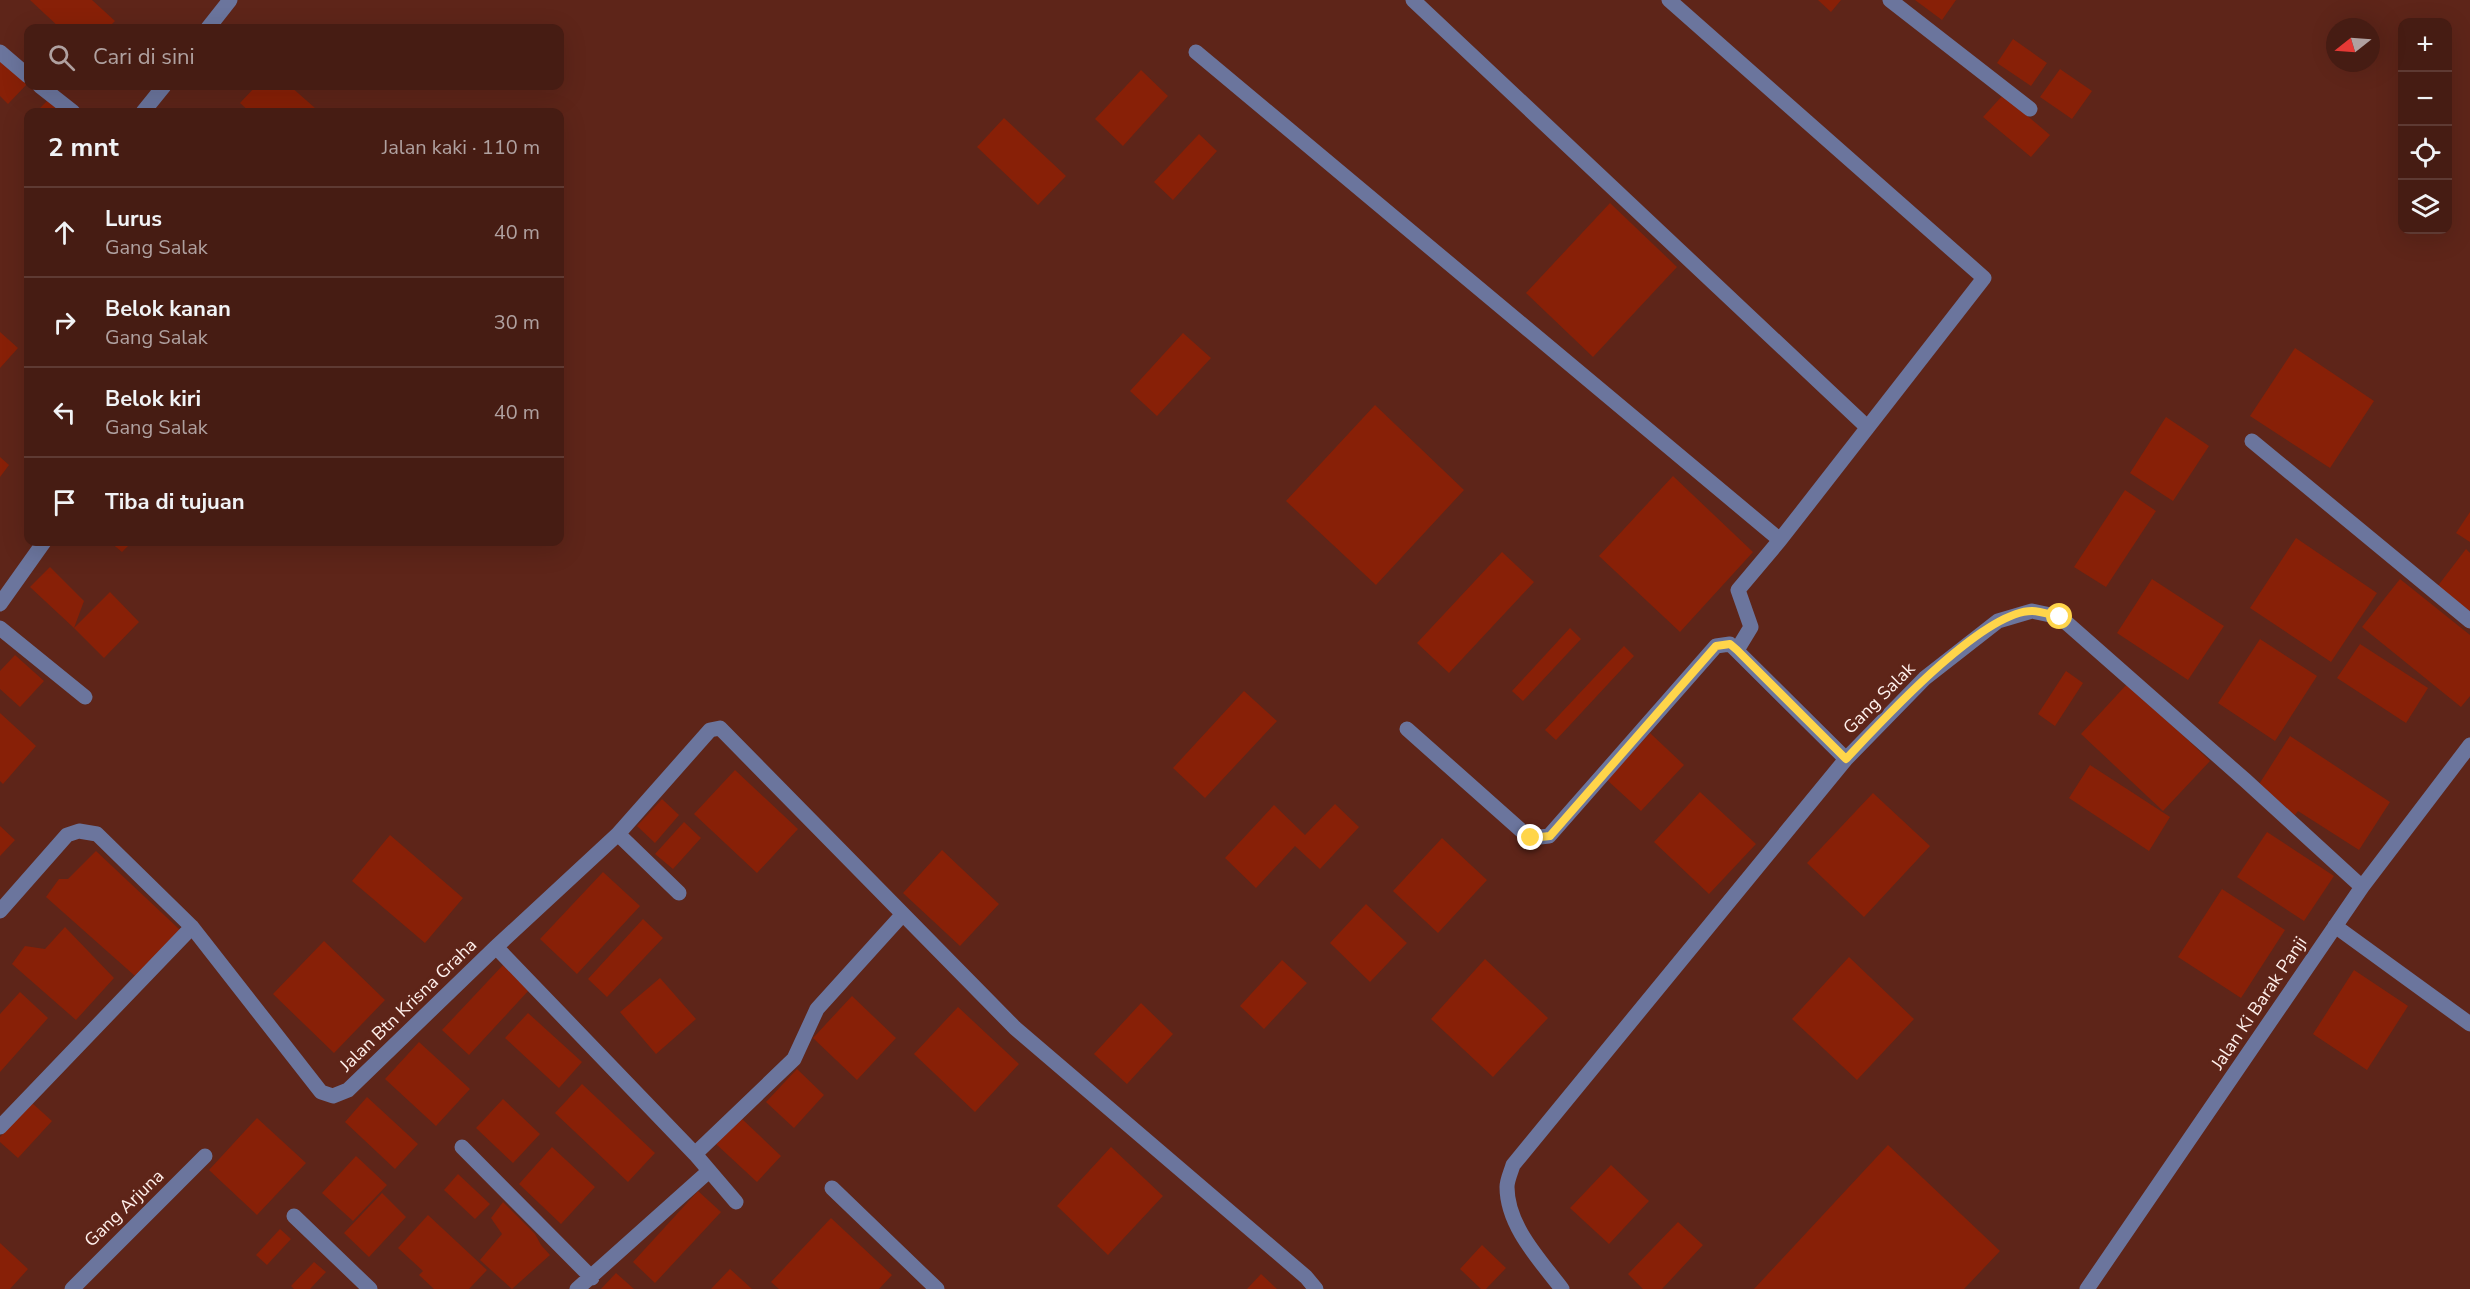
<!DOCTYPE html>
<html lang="id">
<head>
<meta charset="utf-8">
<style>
	body { margin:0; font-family:"Nunito Sans",sans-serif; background:#502921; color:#f1f3f6 }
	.controls { position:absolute; right:18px; top:18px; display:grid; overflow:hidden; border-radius:12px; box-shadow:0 6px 24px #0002 }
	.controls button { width:54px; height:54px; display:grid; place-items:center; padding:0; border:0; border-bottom:2px solid #5e3a33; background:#461c13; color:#f1f3f6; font:30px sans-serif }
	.compass { position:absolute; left:2326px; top:18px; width:54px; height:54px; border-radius:50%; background:#461c13; box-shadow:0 6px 24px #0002; rotate:253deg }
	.stop { position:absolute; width:18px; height:18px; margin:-14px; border:4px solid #ffd54a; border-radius:50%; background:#fff }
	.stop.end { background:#ffd54a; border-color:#fff; box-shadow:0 2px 6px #0008 }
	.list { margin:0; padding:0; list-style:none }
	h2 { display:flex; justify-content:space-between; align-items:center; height:78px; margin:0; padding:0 24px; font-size:26px }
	h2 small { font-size:20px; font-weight:400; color:#b0a1a0 }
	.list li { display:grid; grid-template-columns:39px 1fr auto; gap:18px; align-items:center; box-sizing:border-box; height:90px; padding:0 24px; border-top:2px solid #5e3a33 }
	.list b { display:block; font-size:22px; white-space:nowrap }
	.list p { margin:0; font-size:20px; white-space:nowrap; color:#b0a1a0 }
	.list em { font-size:20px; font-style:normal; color:#b0a1a0 }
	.icon { flex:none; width:33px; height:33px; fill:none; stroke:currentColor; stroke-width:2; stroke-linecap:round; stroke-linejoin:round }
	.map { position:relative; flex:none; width:2470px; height:1289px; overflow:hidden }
	.search { position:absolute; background:#461c13; box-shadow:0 6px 24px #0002; left:24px; top:24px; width:540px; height:66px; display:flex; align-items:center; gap:15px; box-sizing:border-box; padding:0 21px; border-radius:12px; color:#b0a1a0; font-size:22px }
	.panel { position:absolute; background:#461c13; box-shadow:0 6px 24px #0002; left:24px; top:108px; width:540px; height:438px; border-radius:12px }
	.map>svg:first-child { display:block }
</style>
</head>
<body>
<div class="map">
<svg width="2470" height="1289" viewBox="0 0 2470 1289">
	<rect width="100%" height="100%" fill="#5e2519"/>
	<path fill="#882007" d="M30,0H92L115,21L108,28H60Z
		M1818,0H1841L1831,12Z
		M1915,0H1956L1942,20Z
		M2013,39L2047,63L2031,86L1997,63Z
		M0,57L28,83L8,104L0,96Z
		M2060,69L2092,91L2072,119L2040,97Z
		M1141,70L1168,96L1123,146L1095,119Z
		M256,86H290L315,108L311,112H250L240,103Z
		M2003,95L2050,135L2031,157L1983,117Z
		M51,97L68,112H36Z
		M1004,118L1066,176L1038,205L977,147Z
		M1199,134L1217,151L1173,200L1154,182Z
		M1610,203L1677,267L1593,357L1526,293Z
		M0,332L18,348L0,368Z
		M1183,333L1211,358L1157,416L1130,391Z
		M2295,348L2374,401L2330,468L2250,416Z
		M1375,405L1464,490L1376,585L1286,501Z
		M2166,417L2209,446L2173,501L2130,473Z
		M0,457L9,465L0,477Z
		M1673,476L1753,552L1680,632L1599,556Z
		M2125,490L2156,511L2106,587L2074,567Z
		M2470,512V542L2456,533Z
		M2296,538L2377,593L2331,662L2250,608Z
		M110,542H132L122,552Z
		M2466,549L2470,553V612L2437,587Z
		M1502,552L1534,582L1449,673L1417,643Z
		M50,567L84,601L74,628L30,587Z
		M2152,579L2224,626L2188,680L2117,633Z
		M2400,579L2470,635V696L2461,707L2362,627Z
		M110,592L139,622L104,658L74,628Z
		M1570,628L1581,639L1523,701L1512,691Z
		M2260,639L2317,676L2275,741L2218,703Z
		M2360,644L2428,688L2406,723L2337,678Z
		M1624,646L1634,656L1556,740L1545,730Z
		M15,655L44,681L20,707L0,689V671Z
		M2066,671L2083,683L2055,726L2038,714Z
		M2128,683L2210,761L2163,811L2081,734Z
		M1244,691L1277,721L1205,798L1173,768Z
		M0,713L36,746L3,784L0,781Z
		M1650,733L1684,765L1641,811L1607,780Z
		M2290,736L2390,802L2359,850L2298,811L2295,815L2256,789Z
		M2090,765L2170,817L2149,851L2069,798Z
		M735,770L798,829L757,873L694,814Z
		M1700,792L1756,844L1709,894L1654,842Z
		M1873,793L1930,846L1864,917L1807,863Z
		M662,799L679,815L655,843L637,826Z
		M1335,804L1359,827L1320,869L1295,846L1256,888L1225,858L1274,805L1305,835Z
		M684,822L701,838L673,869L655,854Z
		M0,826L15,840L0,856Z
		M2267,832L2334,876L2304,921L2237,877Z
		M390,835L463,898L425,943L352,881Z
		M1442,838L1487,880L1438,933L1393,891Z
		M942,850L999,904L960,946L903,893Z
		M96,851L180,930L135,976L46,897L59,879H68Z
		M603,872L640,906L577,974L540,939Z
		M2222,889L2285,930L2241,998L2178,957Z
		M1366,904L1407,943L1370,982L1330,943Z
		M643,919L663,938L607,997L588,979Z
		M65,927L114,978L76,1020L12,964L25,946L45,949Z
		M324,941L385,1000L334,1053L273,994Z
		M1849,957L1914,1019L1857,1080L1792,1019Z
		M1485,959L1548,1018L1493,1077L1431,1019Z
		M1282,960L1307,983L1264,1029L1240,1006Z
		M504,964L530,989L469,1055L442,1030Z
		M2354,970L2408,1006L2367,1070L2313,1034Z
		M660,978L696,1019L656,1054L620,1012Z
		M20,992L48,1018L0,1072V1014Z
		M852,996L896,1038L857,1080L813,1038Z
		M1141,1003L1173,1034L1127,1084L1094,1054Z
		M958,1007L1019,1064L975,1112L914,1054Z
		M528,1013L582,1062L559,1088L505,1038Z
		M419,1042L470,1089L436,1126L385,1079Z
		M797,1069L824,1095L794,1128L766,1102Z
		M582,1084L655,1153L628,1182L555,1113Z
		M367,1097L418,1144L395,1169L345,1122Z
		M503,1099L540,1134L513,1163L476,1128Z
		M32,1103L52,1121L18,1158L0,1142V1137Z
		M257,1118L306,1163L257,1215L209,1170Z
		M741,1118L781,1156L757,1182L716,1144Z
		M1888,1145L2000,1251L1964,1289H1754Z
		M552,1147L595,1187L561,1224L519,1184Z
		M1111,1147L1163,1196L1108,1255L1057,1206Z
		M356,1156L387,1185L353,1221L322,1193Z
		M1611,1165L1649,1201L1609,1244L1570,1208Z
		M458,1174L490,1204L475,1219L444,1190Z
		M698,1191L721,1212L655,1283L633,1262Z
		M382,1193L406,1217L369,1257L344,1233Z
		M503,1202L535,1234L541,1245L550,1255L512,1289L480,1260L502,1234L491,1218Z
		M428,1215L487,1270L469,1289H434L419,1275L423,1271L398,1248Z
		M831,1218L892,1275L879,1289H779L771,1282Z
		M1678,1222L1703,1245L1662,1289H1643L1628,1274Z
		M280,1229L291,1239L267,1265L256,1255Z
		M0,1243L28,1269L10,1289H0Z
		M1482,1245L1506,1268L1486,1289H1481L1460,1269Z
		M314,1262L326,1272L310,1289H294L291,1286Z
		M730,1269L752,1289H711Z
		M616,1273L634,1289H601Z
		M1261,1274L1277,1289H1247Z"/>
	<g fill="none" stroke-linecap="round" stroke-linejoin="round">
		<path stroke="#6b759d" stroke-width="15" d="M1413,0L1867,427
			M1669,0L1984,278L1780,540L1738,590L1751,627L1737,650
			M1890,0L2030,109
			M208,28L230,0
			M0,52L28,76
			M1196,52L1780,540
			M40,86L73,112
			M143,112L164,86
			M2252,441L2470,621
			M0,604L44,542
			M0,628L85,697
			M1407,729L1524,833L1531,838L1549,836L1716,646L1730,644L1846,759
			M618,834L679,893
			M0,911L67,835L79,831L97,834L192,927L321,1092L333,1096L348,1090L496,947L618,834L710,730L720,728L1015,1028L1306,1277L1316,1289
			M2335,926L2470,1024
			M496,947L695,1154L736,1202
			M0,1127L192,927
			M462,1147L592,1278
			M695,1154L794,1059L817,1009L903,914
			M832,1188L937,1289
			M294,1216L370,1289
			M72,1289L205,1156
			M577,1289L709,1171
			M1562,1289C1540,1260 1507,1226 1507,1187C1507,1180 1511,1172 1513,1165L1846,759L1925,678L1998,621L2032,611L2060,617L2245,780L2362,887
			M2087,1289L2362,887L2470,745"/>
	</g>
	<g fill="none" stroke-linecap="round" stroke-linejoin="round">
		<path stroke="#ffd54a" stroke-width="8" d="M1531,838L1550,836L1716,646L1730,644L1737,650L1846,759C1881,722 1982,611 2032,611C2041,611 2051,615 2060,617"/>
	</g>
	<g text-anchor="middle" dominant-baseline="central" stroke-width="6" stroke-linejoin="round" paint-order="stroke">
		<g font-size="18" fill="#fff0ec" stroke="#5e2519">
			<text transform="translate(1879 698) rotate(-45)">Gang Salak</text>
			<text transform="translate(2259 1003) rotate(-56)">Jalan Ki Barak Panji</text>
			<text transform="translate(408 1005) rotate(-44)">Jalan Btn Krisna Graha</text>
			<text transform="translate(124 1208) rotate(-44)">Gang Arjuna</text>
		</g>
	</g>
</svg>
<div class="controls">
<button>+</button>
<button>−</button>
<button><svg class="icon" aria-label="locate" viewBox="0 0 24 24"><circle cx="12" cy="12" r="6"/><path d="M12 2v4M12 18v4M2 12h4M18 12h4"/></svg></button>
<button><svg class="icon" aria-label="layers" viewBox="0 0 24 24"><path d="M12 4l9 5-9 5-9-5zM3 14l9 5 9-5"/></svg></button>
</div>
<svg class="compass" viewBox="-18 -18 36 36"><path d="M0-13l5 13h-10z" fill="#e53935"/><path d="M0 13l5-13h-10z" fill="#b0a1a0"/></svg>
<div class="stop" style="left:2060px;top:617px"></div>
<div class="stop end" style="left:1531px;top:838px"></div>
<div class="search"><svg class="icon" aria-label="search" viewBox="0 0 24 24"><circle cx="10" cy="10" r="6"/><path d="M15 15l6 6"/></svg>Cari di sini</div>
<section class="panel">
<h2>2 mnt<small>Jalan kaki · 110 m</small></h2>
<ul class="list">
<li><svg class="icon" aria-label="ahead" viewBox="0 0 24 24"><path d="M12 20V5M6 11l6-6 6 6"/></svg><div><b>Lurus</b><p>Gang Salak</p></div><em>40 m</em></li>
<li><svg class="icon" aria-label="right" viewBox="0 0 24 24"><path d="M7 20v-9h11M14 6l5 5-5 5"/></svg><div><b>Belok kanan</b><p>Gang Salak</p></div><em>30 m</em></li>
<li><svg class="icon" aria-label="left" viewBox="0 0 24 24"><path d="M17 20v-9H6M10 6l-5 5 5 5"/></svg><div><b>Belok kiri</b><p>Gang Salak</p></div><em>40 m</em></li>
<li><svg class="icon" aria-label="arrive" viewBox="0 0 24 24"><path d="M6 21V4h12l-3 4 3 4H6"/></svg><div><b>Tiba di tujuan</b></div></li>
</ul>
</section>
</div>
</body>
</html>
